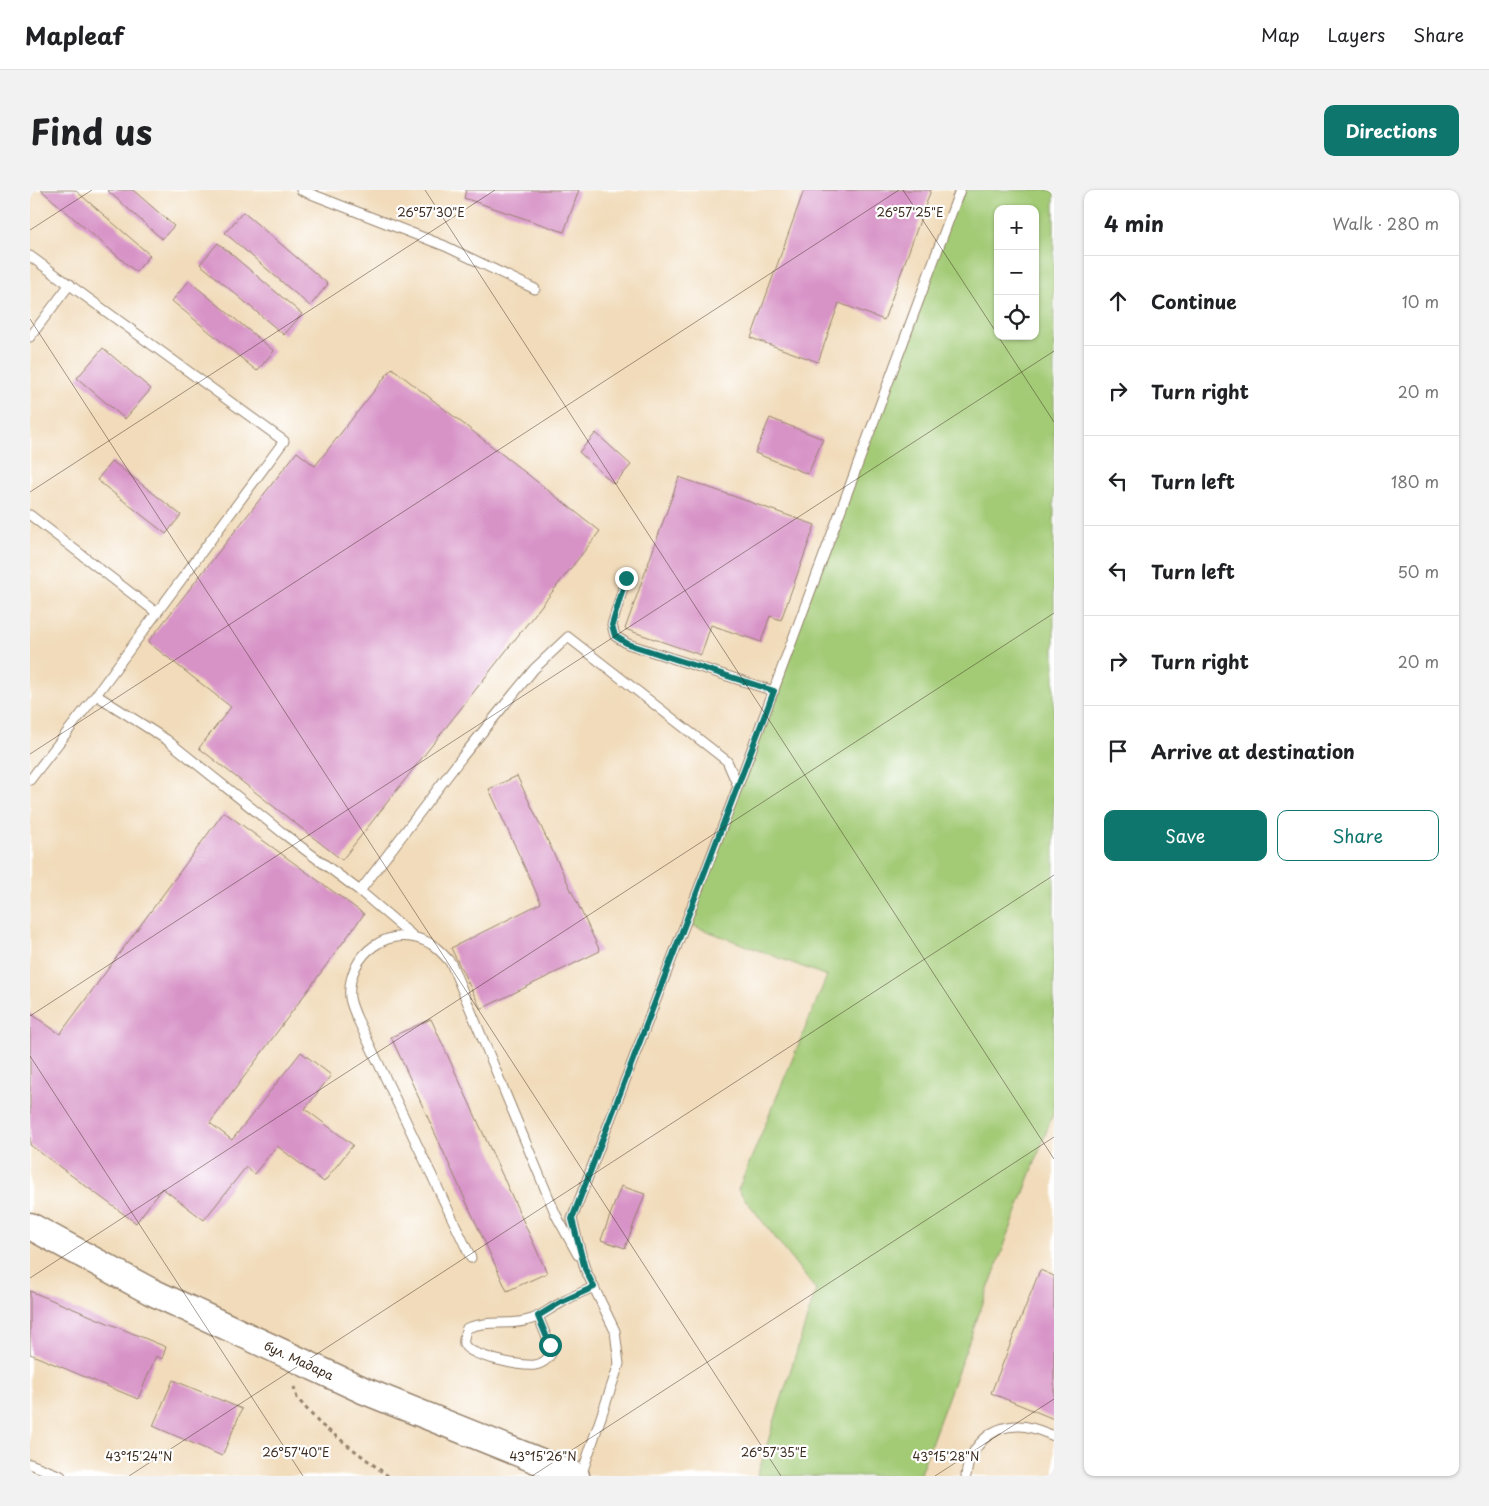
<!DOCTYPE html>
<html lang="en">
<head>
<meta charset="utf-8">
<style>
	body { margin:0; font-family:"Playpen Sans",sans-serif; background:#f2f2f2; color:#202124 }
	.controls { position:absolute; right:15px; top:15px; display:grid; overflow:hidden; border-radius:10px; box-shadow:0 1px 4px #0004 }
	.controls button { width:45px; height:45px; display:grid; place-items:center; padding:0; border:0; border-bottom:1px solid #e0e0e0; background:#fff; color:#202124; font:25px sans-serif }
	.stop { position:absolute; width:15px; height:15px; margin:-11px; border:4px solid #0f766e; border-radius:50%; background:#fff }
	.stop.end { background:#0f766e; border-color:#fff; box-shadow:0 1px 5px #0008 }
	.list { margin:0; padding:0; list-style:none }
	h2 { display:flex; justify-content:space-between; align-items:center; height:65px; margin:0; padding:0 20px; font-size:21px }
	h2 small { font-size:16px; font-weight:400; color:#757577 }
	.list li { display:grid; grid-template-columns:32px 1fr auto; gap:15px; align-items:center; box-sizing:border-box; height:90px; padding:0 20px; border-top:1px solid #e0e0e0 }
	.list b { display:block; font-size:19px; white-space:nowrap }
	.list em { font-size:16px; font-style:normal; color:#757577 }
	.actions { display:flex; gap:10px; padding:15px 20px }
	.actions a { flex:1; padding:11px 0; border:1px solid #0f766e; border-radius:10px; text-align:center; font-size:18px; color:#0f766e }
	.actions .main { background:#0f766e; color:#fff }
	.icon { flex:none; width:28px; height:28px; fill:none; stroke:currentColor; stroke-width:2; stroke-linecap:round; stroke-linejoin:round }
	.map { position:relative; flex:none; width:1024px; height:1286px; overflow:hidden; border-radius:10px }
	header { display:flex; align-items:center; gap:30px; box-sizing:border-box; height:70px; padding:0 25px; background:#fff; border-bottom:1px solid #e0e0e0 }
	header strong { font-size:24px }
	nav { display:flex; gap:28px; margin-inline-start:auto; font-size:18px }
	.intro { display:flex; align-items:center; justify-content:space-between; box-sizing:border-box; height:120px; padding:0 30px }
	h1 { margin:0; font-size:35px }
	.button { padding:12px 22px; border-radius:10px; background:#0f766e; color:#fff; font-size:18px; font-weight:700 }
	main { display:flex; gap:30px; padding:0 30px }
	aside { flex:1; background:#fff; border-radius:10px; box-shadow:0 1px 4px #0004 }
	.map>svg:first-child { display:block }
</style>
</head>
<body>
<header>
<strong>Mapleaf</strong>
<nav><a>Map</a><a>Layers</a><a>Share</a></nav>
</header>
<div class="intro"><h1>Find us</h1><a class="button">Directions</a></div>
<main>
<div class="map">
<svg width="1024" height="1286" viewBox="0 0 1024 1286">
	<rect width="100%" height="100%" fill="#fff"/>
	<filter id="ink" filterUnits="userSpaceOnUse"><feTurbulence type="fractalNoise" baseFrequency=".02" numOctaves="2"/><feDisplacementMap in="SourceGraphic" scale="10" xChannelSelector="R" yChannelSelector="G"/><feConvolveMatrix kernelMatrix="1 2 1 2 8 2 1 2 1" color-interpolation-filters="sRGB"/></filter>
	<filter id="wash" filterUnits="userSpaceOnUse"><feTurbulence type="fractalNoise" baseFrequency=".0096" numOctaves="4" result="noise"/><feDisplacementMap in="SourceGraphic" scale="20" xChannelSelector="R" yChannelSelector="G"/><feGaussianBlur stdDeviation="1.12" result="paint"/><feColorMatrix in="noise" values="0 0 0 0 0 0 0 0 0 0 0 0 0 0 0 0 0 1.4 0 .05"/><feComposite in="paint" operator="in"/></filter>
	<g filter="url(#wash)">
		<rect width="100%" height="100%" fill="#f1dbba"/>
		<path fill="#a3cb76" stroke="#6f7a4a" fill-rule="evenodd" d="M930,0H1024V537L1019,550L1024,552V921L889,1286H727L786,1100L708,1000L797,786L656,733ZM968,19H1005V146H968Z"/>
		<g id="blocks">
			<path fill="#d792c6" d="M11,0H45L120,65L106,82Z
				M77,0H103L144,36L132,49Z
				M436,0H549L534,42L434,8Z
				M774,0H901L854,130L809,113L788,172L721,148Z
				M213,22L298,94L280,116L195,43Z
				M188,53L272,124L254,145L170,74Z
				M159,91L244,161L227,181L142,111Z
				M73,158L121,199L95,229L47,188Z
				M362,178L570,341L312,670L169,558L201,517L118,452L267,262L285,276Z
				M740,228L793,249L778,284L725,263Z
				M566,243L601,275L584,294L549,262Z
				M82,271L151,325L136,344L67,290Z
				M649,287L785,335L751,430L740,426L731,452L681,435L671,465L595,439Z
				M487,586L570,761L451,819L421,758L511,713L459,599Z
				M194,622L334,724L180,933L202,950L271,862L301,885L275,919L323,955L294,992L247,956L224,984L216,977L174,1030L132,998L106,1033L0,955V823L30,844Z
				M401,829L517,1083L477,1101L361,847Z
				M591,996L615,1004L595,1058L571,1050Z
				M1010,1080L1024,1086V1229L961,1203Z
				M0,1101L136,1157L132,1169L126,1166L108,1209L0,1164Z
				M143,1190L212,1219L192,1266L123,1236Z"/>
		</g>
	</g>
	<g filter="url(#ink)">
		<use href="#blocks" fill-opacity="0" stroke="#96826c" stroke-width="1"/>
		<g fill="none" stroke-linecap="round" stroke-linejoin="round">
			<defs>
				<path id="service" d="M271,0L415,56L505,99
					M0,66L254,251L66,505L0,590
					M0,147L40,94
					M0,325L127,423
					M596,388L582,435L585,446L598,454L744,501
					M66,505L137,550L254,644L330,701L384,747
					M708,596L930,0
					M330,701L432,567L504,479L538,447L697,571L708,596L542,1029L555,1079L585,1141L589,1174L551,1286
					M441,1068L326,826C324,821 321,814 320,808C316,764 361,731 401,754C409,759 415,766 421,773L526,1025L548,1065
					M508,1126L520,1155L521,1164C517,1170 512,1174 505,1175C493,1177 438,1166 434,1154C433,1148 435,1143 437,1138C460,1129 480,1137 502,1129C511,1126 521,1118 529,1114C540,1107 552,1102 564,1097
					M0,1274L31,1286
					M936,1286C939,1258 960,1235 990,1236C1001,1236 1014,1242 1024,1246"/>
				<path id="secondary" d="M0,1036L120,1101L335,1201L546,1286"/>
			</defs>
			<use href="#service" stroke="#96826c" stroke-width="11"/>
			<use href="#secondary" stroke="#96826c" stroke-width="29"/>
			<path stroke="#96826c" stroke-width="3" stroke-dasharray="4 4" stroke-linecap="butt" d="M264,1197L267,1208L290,1234L358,1286"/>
			<use href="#service" stroke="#fff" stroke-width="9"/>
			<use href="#secondary" stroke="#fff" stroke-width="26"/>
		</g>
	</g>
	<g fill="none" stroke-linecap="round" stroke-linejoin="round" filter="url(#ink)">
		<path stroke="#0f766e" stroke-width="6" d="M520,1155L508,1126L531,1112L564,1097L555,1079L542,1029L744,501L598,454L585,446L582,435L596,388"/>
	</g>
	<path fill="none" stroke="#3b2a1e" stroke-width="1" stroke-opacity="0.45" d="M395,0L1024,969M873,0L968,145M0,40L62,0M0,129L751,1286M968,146L1024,232M0,302L465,0M0,564L869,0M0,826L1024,161M0,866L273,1286M0,1088L1024,423M99,1286L1024,685M502,1286L1024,947M905,1286L1024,1209"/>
	<g text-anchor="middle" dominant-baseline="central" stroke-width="4.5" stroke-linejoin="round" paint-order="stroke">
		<g font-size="12" fill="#3b2a1e" stroke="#fff">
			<text transform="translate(269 1170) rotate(25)">бул. Мадара</text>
		</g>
	</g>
	<g font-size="12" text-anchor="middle" fill="#3b2a1e" stroke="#fff" stroke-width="4.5" stroke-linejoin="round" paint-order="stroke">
		<text x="401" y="27">26°57'30"E</text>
		<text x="880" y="27">26°57'25"E</text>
		<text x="266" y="1267">26°57'40"E</text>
		<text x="744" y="1267">26°57'35"E</text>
		<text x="109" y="1271">43°15'24"N</text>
		<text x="513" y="1271">43°15'26"N</text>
		<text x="916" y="1271">43°15'28"N</text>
	</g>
</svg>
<div class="controls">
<button>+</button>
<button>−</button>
<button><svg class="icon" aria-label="locate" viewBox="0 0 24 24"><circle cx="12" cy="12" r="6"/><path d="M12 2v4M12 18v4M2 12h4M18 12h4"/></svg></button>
</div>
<div class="stop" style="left:520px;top:1155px"></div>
<div class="stop end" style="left:596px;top:388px"></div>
</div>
<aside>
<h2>4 min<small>Walk · 280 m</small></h2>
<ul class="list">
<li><svg class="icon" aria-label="ahead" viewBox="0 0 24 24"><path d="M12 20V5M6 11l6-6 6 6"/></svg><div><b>Continue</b></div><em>10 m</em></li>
<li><svg class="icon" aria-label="right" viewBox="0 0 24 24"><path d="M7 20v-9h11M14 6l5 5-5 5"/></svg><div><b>Turn right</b></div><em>20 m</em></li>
<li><svg class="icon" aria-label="left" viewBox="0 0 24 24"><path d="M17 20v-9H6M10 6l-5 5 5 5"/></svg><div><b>Turn left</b></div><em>180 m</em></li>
<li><svg class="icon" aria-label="left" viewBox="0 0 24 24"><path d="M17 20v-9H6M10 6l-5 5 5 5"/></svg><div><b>Turn left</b></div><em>50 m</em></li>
<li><svg class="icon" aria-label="right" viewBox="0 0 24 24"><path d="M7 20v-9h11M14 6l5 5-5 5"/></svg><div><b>Turn right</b></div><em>20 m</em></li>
<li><svg class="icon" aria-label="arrive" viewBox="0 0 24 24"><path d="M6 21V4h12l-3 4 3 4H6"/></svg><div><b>Arrive at destination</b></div></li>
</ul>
<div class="actions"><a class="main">Save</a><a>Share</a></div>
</aside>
</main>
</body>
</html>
